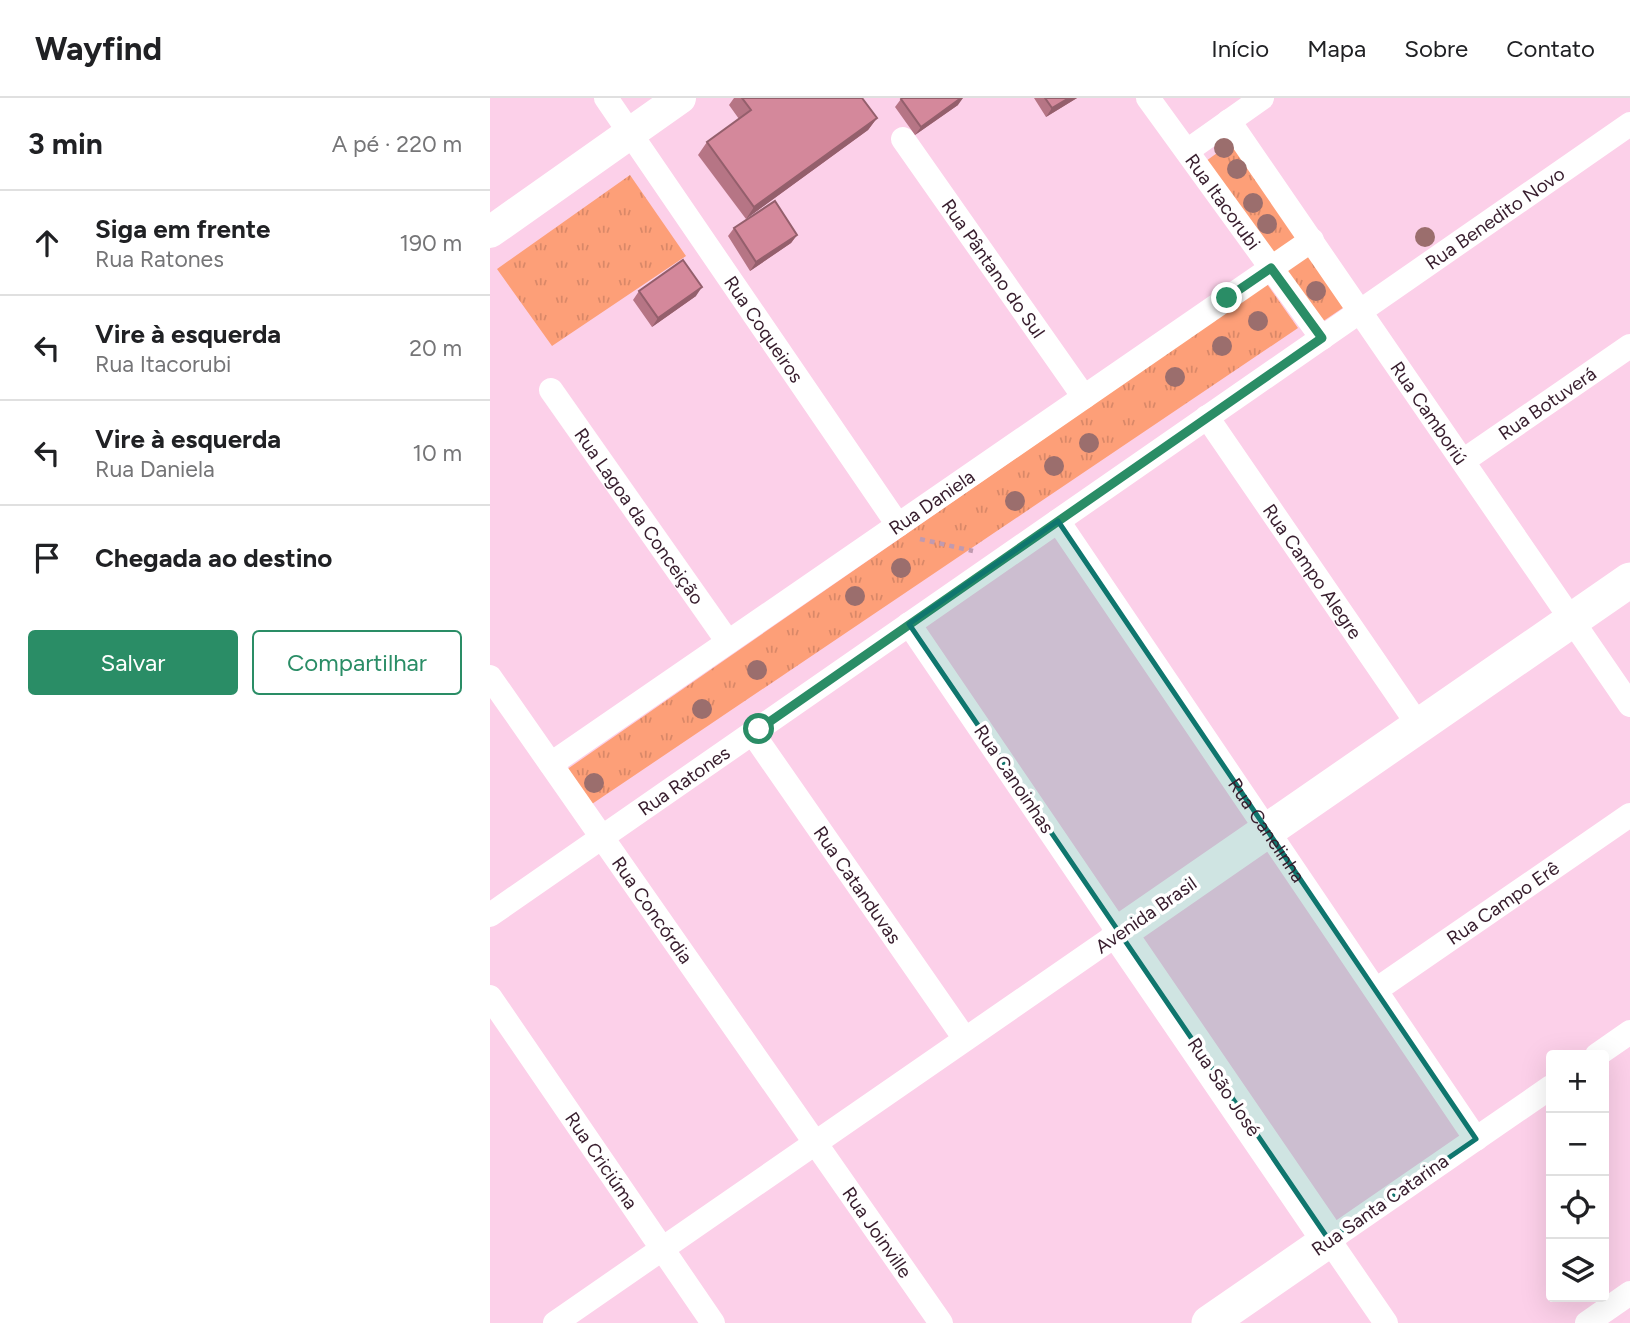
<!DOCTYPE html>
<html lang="pt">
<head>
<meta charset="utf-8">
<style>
	body { margin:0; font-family:Figtree,sans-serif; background:#f6f6f6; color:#202124 }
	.controls { position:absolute; right:21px; bottom:21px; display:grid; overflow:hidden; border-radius:7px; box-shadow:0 7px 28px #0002 }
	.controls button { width:63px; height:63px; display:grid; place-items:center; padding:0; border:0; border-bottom:2px solid #e0e0e0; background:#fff; color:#202124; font:35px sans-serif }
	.stop { position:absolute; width:21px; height:21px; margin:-16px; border:5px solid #2a8d66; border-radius:50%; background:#fff }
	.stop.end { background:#2a8d66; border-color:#fff; box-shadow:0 2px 7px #0008 }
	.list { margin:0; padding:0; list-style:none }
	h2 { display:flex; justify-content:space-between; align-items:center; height:91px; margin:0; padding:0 28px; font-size:30px }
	h2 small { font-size:23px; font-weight:400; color:#757577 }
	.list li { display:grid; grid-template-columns:46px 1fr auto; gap:21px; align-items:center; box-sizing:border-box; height:105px; padding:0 28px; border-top:2px solid #e0e0e0 }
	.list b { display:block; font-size:26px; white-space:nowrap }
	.list p { margin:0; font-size:23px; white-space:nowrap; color:#757577 }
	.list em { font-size:23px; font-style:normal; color:#757577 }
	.actions { display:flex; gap:14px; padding:21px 28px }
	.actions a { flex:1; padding:16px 0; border:2px solid #2a8d66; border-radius:7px; text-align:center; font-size:24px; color:#2a8d66 }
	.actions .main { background:#2a8d66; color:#fff }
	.icon { flex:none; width:38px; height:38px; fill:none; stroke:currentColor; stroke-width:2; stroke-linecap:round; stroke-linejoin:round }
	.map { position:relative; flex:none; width:1140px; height:1225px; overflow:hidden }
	header { display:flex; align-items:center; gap:42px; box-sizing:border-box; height:98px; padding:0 35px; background:#fff; border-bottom:2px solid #e0e0e0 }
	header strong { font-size:33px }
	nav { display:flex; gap:38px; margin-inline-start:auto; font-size:24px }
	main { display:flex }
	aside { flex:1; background:#fff }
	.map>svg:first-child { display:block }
</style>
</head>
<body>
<header>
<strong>Wayfind</strong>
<nav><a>Início</a><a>Mapa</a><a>Sobre</a><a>Contato</a></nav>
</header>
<main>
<aside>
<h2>3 min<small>A pé · 220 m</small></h2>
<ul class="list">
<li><svg class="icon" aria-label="ahead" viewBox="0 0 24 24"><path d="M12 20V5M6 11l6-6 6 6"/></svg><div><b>Siga em frente</b><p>Rua Ratones</p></div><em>190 m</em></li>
<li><svg class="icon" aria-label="left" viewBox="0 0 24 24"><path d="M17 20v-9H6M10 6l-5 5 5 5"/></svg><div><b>Vire à esquerda</b><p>Rua Itacorubi</p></div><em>20 m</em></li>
<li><svg class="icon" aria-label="left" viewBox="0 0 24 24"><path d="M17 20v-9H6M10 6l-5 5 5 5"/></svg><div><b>Vire à esquerda</b><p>Rua Daniela</p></div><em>10 m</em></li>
<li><svg class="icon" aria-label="arrive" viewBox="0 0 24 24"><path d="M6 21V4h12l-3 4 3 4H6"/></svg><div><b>Chegada ao destino</b></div></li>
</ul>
<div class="actions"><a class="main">Salvar</a><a>Compartilhar</a></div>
</aside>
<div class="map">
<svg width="1140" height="1225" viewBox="0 0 1140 1225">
	<defs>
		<pattern id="grass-tufts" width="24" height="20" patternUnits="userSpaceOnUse" patternTransform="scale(1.75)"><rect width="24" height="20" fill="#fd9f78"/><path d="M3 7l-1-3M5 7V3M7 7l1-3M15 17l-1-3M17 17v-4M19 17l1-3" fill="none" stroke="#d98868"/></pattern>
	</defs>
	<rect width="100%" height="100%" fill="#fcd0e9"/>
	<path fill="url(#grass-tufts)" d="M745,42L813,140L782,161L716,63Z
		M140,77L196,158L62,248L7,171Z
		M820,149L860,205L829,226L789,171Z
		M777,186L808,230L102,706L76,672Z"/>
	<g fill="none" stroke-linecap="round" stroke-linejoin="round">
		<path stroke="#c09ab0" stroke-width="4.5" stroke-dasharray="5 5" stroke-linecap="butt" d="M430,441L483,453"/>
		<g stroke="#fff" stroke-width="24">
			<path id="s1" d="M116,0L408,427"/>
			<path id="s2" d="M658,0L832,240"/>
			<path id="s3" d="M739,23L1140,607"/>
			<path id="s4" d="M413,41L594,299"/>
			<path d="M697,53L772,0"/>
			<path id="s5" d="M61,292L238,544"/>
			<path id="s6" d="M717,319L929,628"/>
			<path id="s7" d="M973,363L1140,248"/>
			<path id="s8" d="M568,423L986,1041"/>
			<path id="s9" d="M0,579L451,1225"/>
			<path id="s10" d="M269,631L268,643L475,941"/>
			<path id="s11" d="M61,666L822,142"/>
			<path id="s12" d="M0,817L1140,26"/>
			<path id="s13" d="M886,892L1140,717"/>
			<path id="s14" d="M0,899L223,1225"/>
			<path d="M1107,957L1140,934"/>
			<path d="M65,1225L629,835L419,526"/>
			<path d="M896,1225L839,1142L1061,989"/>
			<path d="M1097,1225L1140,1195"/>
		</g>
		<path stroke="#fff" stroke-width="32" d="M0,134L190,0"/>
		<path stroke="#fff" stroke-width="35" d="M719,1225L839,1142L629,835L1140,482"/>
	</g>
	<g fill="#9b6e6d">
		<circle cx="734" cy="50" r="10"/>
		<circle cx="747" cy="71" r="10"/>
		<circle cx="763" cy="105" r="10"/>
		<circle cx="777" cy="126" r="10"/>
		<circle cx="935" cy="139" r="10"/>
		<circle cx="826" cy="193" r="10"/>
		<circle cx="768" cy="223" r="10"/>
		<circle cx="732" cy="248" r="10"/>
		<circle cx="685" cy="279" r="10"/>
		<circle cx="599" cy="345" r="10"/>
		<circle cx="564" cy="368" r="10"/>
		<circle cx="525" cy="403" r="10"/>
		<circle cx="411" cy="470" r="10"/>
		<circle cx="365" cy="498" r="10"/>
		<circle cx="267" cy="572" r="10"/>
		<circle cx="212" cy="611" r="10"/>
		<circle cx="104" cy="685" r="10"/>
	</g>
	<path fill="#b67585" d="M244,0H372L387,20L378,32L256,121L208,57L217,44L249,21L239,7Z
		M544,0H587L556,19Z
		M411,1L468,7L425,37L405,9Z
		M244,130L307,137L301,145L260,173L238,138Z
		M149,193L206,198L162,229L143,202Z"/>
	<path fill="#945f6c" d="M471,0H473L468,7L425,37L431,29Z
		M579,0H587L556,19L562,10Z
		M387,20L378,32L256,121L264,109Z
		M307,137L301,145L260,173L266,164Z
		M212,189L206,198L162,229L168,220Z"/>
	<path fill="#d4889b" stroke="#945f6c" stroke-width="2" d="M252,0H372L387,20L264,109L217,44L261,12Z
		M412,0H471L431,29L411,1Z
		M555,0H579L562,10Z
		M285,103L307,137L266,164L244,130Z
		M193,162L212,189L168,220L149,193Z"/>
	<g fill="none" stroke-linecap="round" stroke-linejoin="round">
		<path stroke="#2a8d66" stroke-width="9" d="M269,631L832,240L781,170L737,200"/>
	</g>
	<path fill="#0f766e" fill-opacity="0.2" stroke="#0f766e" stroke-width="5" stroke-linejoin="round" d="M568,423L986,1041L839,1142L419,526Z"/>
	<g text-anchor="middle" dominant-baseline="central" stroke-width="7" stroke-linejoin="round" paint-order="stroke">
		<g font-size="19" fill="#371d2d" stroke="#fff">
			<text stroke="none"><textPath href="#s2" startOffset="128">Rua Itacorubi</textPath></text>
			<text stroke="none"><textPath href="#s12" startOffset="1223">Rua Benedito Novo</textPath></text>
			<text stroke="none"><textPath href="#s4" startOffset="158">Rua Pântano do Sul</textPath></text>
			<text stroke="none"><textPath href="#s1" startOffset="280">Rua Coqueiros</textPath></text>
			<text stroke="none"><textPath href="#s7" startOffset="102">Rua Botuverá</textPath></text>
			<text stroke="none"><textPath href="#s3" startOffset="354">Rua Camboriú</textPath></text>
			<text stroke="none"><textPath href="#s11" startOffset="462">Rua Daniela</textPath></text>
			<text stroke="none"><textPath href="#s5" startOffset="154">Rua Lagoa da Conceição</textPath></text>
			<text stroke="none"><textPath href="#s6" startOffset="187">Rua Campo Alegre</textPath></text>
			<text transform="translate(524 681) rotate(56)">Rua Canoinhas</text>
			<text stroke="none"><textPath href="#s12" startOffset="236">Rua Ratones</textPath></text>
			<text stroke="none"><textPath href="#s8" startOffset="373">Rua Canelinha</textPath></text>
			<text stroke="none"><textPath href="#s10" startOffset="187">Rua Catanduvas</textPath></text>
			<text stroke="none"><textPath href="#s13" startOffset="154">Rua Campo Erê</textPath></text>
			<text stroke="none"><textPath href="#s9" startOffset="284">Rua Concórdia</textPath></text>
			<text transform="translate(656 817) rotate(-35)">Avenida Brasil</text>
			<text transform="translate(734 989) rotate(56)">Rua São José</text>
			<text stroke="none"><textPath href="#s14" startOffset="198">Rua Criciúma</textPath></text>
			<text transform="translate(890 1107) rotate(-35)">Rua Santa Catarina</text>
			<text stroke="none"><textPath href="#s9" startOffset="677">Rua Joinville</textPath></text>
		</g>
	</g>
</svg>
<div class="controls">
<button>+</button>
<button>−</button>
<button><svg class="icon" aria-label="locate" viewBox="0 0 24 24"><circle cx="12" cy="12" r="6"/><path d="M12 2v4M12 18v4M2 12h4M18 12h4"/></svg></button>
<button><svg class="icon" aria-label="layers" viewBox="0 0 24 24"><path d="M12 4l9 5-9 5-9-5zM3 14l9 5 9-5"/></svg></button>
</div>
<div class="stop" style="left:269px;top:631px"></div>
<div class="stop end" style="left:737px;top:200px"></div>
</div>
</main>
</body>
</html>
